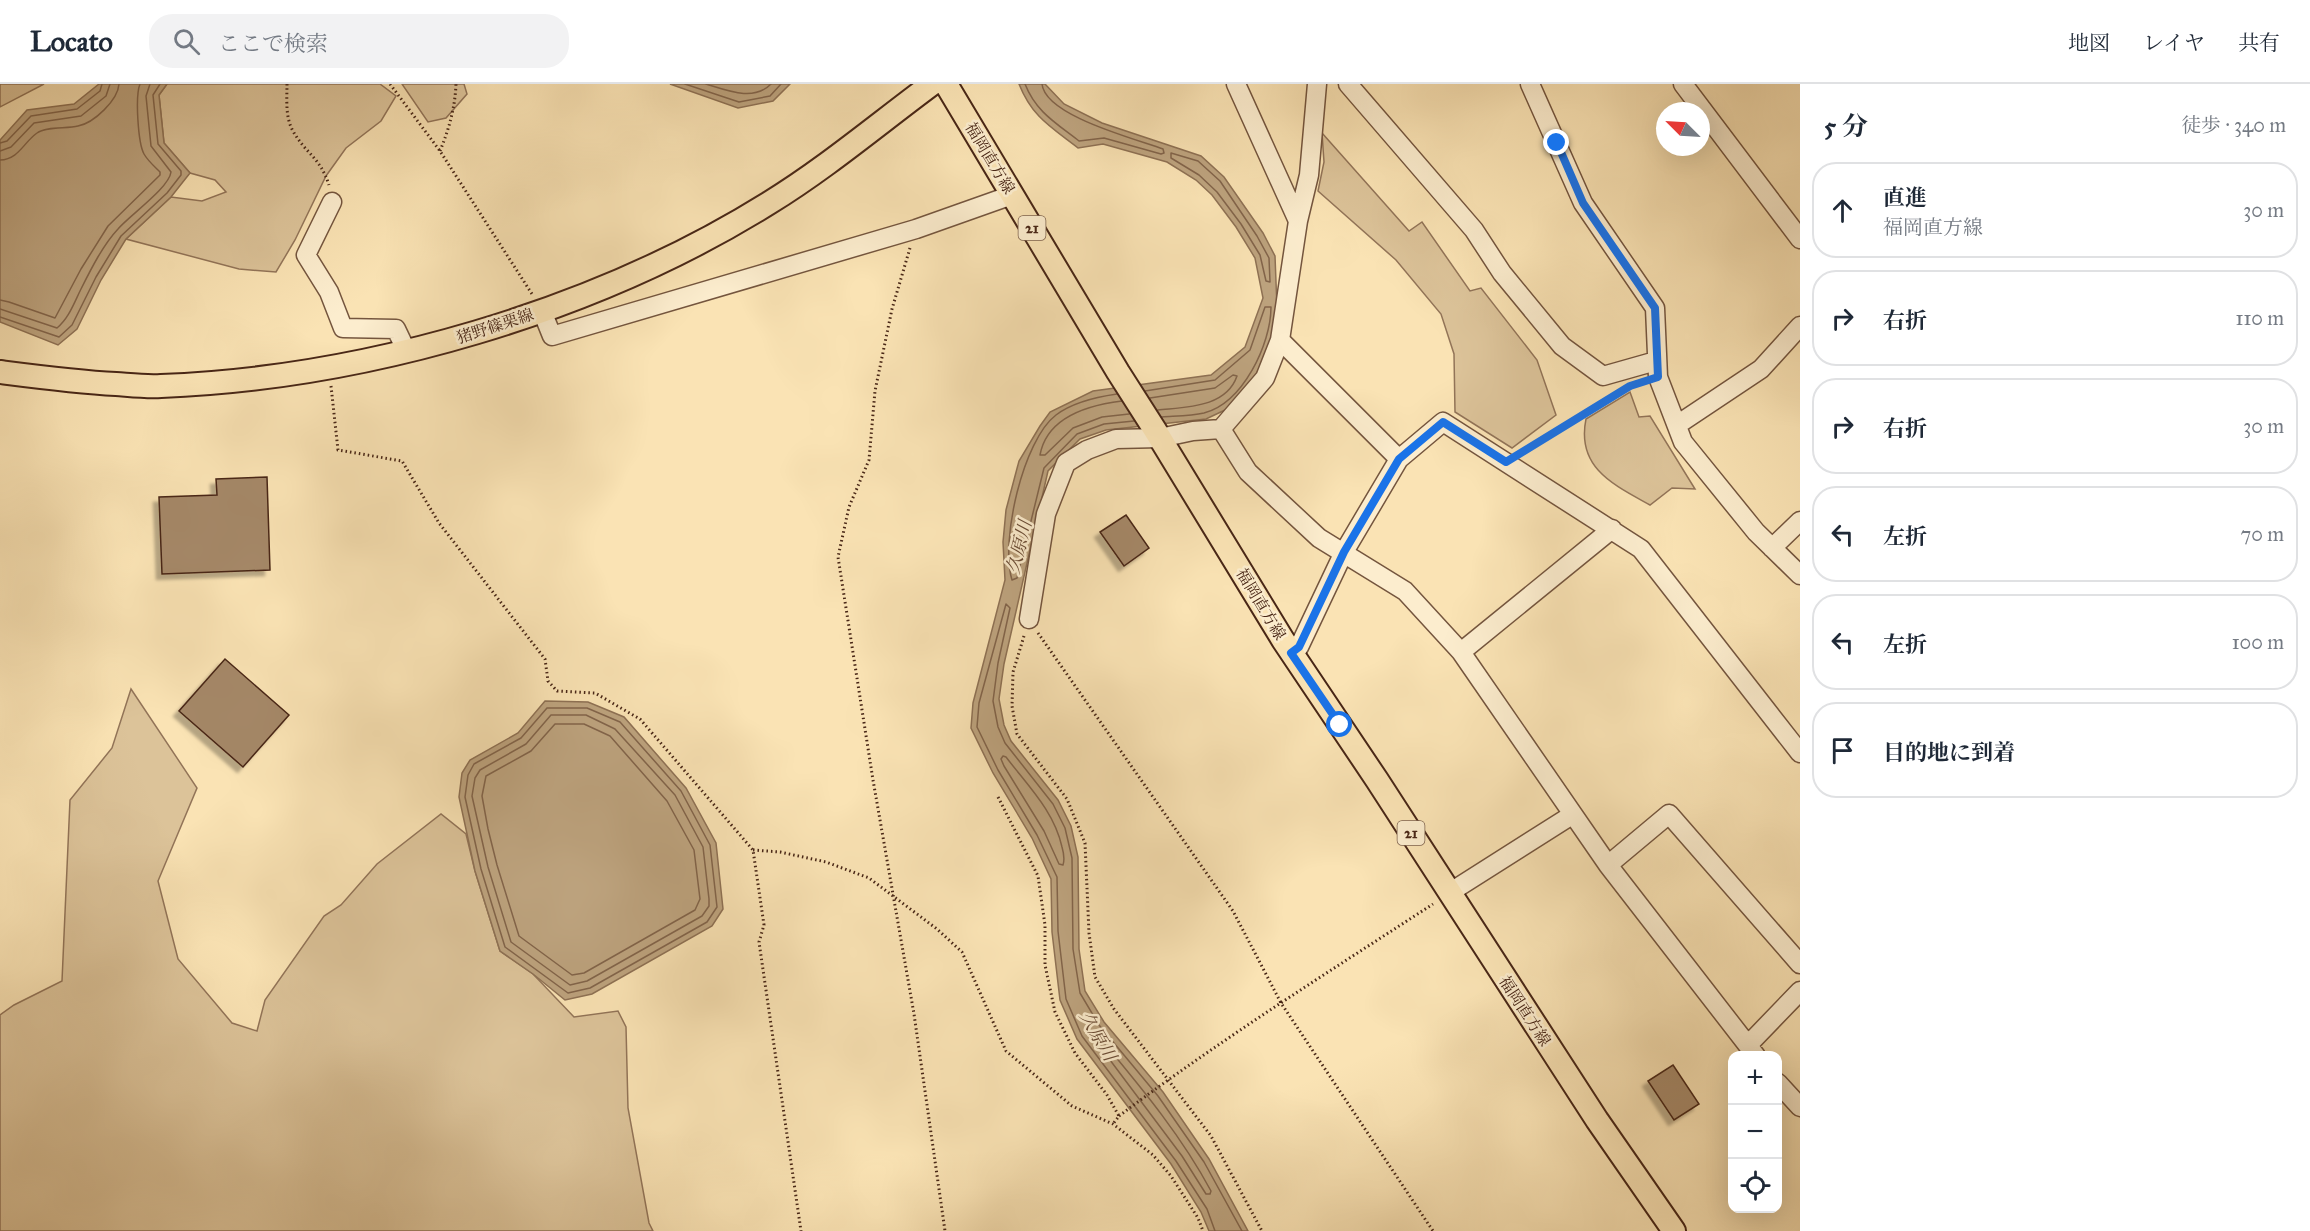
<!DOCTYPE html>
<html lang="ja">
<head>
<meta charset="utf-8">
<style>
	body { margin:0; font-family:"IM FELL Great Primer","Noto Serif JP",serif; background:#f2f2f3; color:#1f2937 }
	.controls { position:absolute; right:18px; bottom:18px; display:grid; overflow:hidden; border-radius:12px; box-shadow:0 6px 24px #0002 }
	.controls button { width:54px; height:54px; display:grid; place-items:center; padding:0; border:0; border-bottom:2px solid #e0e1e3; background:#fff; color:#1f2937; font:30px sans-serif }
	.compass { position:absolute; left:1656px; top:18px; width:54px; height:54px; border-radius:50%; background:#fff; box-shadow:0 6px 24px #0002; rotate:294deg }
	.stop { position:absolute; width:18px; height:18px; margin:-14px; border:4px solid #1a73e8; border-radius:50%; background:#fff }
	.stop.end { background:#1a73e8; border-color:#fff; box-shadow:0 2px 6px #0008 }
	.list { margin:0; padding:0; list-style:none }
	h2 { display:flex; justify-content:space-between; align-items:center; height:78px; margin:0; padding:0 24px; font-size:26px }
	h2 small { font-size:20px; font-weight:400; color:#747a83 }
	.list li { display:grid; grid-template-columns:39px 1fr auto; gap:18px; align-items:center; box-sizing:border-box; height:96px; margin:0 12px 12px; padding:0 12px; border:2px solid #e0e1e3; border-radius:24px }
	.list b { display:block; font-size:22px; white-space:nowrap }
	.list p { margin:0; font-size:20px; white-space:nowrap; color:#747a83 }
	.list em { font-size:20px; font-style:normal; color:#747a83 }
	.icon { flex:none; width:33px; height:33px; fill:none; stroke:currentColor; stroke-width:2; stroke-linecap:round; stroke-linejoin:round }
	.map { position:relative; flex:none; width:1800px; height:1147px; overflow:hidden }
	header { display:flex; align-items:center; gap:36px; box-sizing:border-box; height:84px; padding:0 30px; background:#fff; border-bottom:2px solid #e0e1e3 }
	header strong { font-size:28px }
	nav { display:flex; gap:33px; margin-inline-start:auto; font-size:21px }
	.search { width:420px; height:54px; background:#f2f2f3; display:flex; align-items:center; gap:15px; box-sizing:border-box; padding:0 21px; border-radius:24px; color:#747a83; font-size:22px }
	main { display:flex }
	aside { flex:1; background:#fff }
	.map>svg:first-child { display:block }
</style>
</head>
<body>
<header>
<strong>Locato</strong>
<div class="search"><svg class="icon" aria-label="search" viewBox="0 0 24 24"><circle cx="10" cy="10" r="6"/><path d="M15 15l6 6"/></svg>ここで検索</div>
<nav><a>地図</a><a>レイヤ</a><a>共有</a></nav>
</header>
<main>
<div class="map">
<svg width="1800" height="1147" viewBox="0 0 1800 1147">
	<defs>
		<filter id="shadow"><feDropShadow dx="-5.5" dy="5.5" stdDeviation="1.5" flood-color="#0004"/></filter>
	</defs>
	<rect width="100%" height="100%" fill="#fae3b4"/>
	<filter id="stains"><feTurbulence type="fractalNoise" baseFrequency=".00333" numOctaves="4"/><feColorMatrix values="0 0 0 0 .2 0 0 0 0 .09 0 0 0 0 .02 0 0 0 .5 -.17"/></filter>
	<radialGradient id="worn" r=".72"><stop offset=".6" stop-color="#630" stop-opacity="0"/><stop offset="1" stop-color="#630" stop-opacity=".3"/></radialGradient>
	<path fill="#dcc399" stroke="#927458" stroke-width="1.5" d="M0,0H44L0,23Z
		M167,0H380L396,12L381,37L346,64L326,92L295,156L276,188L239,185L126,155L171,113L202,117L226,108L215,96L190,89L164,59L159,11Z
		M402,0H464L467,10L446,34L428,38Z
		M1322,49L1409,147L1422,138L1470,207L1481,204L1537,276L1556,331L1512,364L1455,328L1454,270L1441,230L1396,176L1318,107L1324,78Z
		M1630,308L1639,333L1650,332L1695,405L1672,404L1650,421C1614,401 1576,384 1586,335Z
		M131,605L197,704L158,797L178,875L232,939L257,947L265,916L324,832L341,821L377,780L441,730L466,750L475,787L500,867L533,890L574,933L618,927L626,943L628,1024L649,1139L653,1147H0V931L14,921L62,897L70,716L112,664Z"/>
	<path fill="#bda37e" stroke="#8e7154" stroke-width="1.5" d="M99,0H167L159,11L164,59L190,89L171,113L126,155L101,196L77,245L58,261L0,238V56L27,26L74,20Z
		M670,0H790L773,17L738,24Z
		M1019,0H1045L1064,20L1102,39L1201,72L1224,93L1263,149L1275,172L1277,224L1270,264L1252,298L1236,317L1225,326L1206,335L1106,346L1080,355L1048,387L1004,580L999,615L1004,641L1011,657L1058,716L1071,742L1078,773L1079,865L1085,907L1104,938L1163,1008L1209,1075L1248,1147H1209L1201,1128L1171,1080L1077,955L1060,916L1052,848L1051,795L1032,754L993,689L971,644L973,619L1005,496L1003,458L1006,426L1019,377L1040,342L1050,328L1093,307L1211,291L1245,263L1263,214L1255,174L1236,143L1212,111L1196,96L1167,78L1103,60L1078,64C1051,43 1032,33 1019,0Z
		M545,617L588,618L624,633L686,704L716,759L723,825L712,842L592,910L565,916L533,890L500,867L475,787L459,713L462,689L470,676L518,649Z"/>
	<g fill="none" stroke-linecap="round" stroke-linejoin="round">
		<path stroke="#82644a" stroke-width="1.5" d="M685,0L739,18L770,12L781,0
			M706,0C726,6 754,18 771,0
			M1025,0C1036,28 1056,39 1079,57L1104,54L1161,70L1164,69L1163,65C1136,55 1045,32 1042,0
			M0,59L7,57L31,32L77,25L100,7L102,0
			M0,67L11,63L34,39L81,32L106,12L110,0
			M1171,69L1198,77L1220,97L1257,152L1269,174L1270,198L1266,197L1260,171L1241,140L1217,108L1199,91L1171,74Z
			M0,76C19,75 23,59 37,49C46,42 67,45 78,42C94,39 118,16 119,0
			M0,216L9,218L55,234L81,185L108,142L160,91V88C155,83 148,77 144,70C138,59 135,12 140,0
			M0,225L57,244C69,234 74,219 81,205C91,185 103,161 118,145C130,131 169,104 171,88L151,62L146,12L150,0
			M0,233L59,253L72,241L96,193L121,152L167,109L181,91V87L158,60L153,11L160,0
			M1145,307L1215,296L1250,266L1265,223H1271C1271,260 1243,319 1204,329C1191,332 1176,332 1162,333
			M1117,310C1096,313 1073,318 1056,331C1023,356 1000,457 1012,496L1017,494L1044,384L1077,350L1104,340L1134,337
			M1150,314L1215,304L1233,291L1237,292C1226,324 1185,323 1158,326
			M1122,317C1089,321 1047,333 1040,371H1045L1073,344L1102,333L1129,330
			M547,624H587L620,638L681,707L710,761L717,823L707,838L590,904L568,909L505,863L481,785L465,713L468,691L474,680L521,654Z
			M551,631H586L615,645L675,711L703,763L709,815V822L702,832L587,897L570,901L511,858L488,783L472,712L475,694L480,686L526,660Z
			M555,640H584L610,652L667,717L694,766L700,815L695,826L584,889L572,891L519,852L497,781L488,745L482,712L486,692L531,667Z
			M1003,672L1006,673C1028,702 1054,727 1062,763C1064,770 1065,775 1063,781L1059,780L1044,747L1004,682L1001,675Z
			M1101,960H1105C1144,1007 1182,1053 1211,1107L1210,1110H1206L1182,1072L1101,964Z
			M1215,1147L1207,1125L1176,1077L1082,952L1066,915L1058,847L1057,793L1037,751L998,686L977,643L979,619L1006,520L1010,524L998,579L993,617L998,643L1005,659L1053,720L1065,744L1072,774L1073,865L1080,909L1099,941L1158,1012L1204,1078L1242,1147"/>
	</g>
	<path fill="#a58868" stroke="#482616" stroke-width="1.5" filter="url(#shadow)" d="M267,393L270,486L162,490L159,413L217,411L216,395Z
		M1126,431L1149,464L1124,482L1100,448Z
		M225,575L289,631L243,683L179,627Z
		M1673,981L1699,1020L1674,1036L1648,997Z"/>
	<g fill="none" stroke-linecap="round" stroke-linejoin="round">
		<defs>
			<path id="minor" d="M1236,0L1298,137
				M1348,0L1474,146L1502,189L1562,262L1603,292L1656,277
				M1530,0L1583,119L1655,224L1658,293L1683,358L1756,448L1800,491
				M1683,0L1800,155
				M332,118L306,171L329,208L343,244L396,245L406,266
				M542,227L552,252L916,145L1012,111
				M1280,256L1399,375
				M1677,341L1761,285L1800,242
				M1221,345L1248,388L1319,454L1405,507L1461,568L1608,781L1756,972
				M1772,464L1800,437
				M1029,535L1046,430L1066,379L1087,366L1116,355L1160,354L1193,347L1221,345L1265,294L1280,256L1298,137L1309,91L1317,0
				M1461,568L1612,445
				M1291,569L1299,563L1344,468L1399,375L1443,338L1641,465L1800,669
				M1608,781L1669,730L1800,880
				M1449,809L1572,731
				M1748,961L1800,907
				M1778,999L1800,1023"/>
			<path id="major" d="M946,0L1118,288L1155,346L1283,556L1377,696L1597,1036L1674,1147
				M0,288C39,293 77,298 116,300C130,301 146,303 161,302C366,294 594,228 769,119C826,84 878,40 932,0"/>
		</defs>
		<use href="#minor" stroke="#74553e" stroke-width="21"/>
		<use href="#major" stroke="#482616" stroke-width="26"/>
		<path stroke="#482616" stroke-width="3" stroke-dasharray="1.5 3" stroke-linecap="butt" d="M287,0C287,15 285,33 293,47C305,69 320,73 329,101
			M390,0L440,67L532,210
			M440,67C449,45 455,24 456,0
			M910,164L892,225L875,307L869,376L849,423L838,473L873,696L914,930L945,1147
			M331,302L338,366L402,377L439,439L545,575L548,597L557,607L595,609L640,635L753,766L764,841L759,858L801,1147
			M1521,369L1625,305
			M1038,549L1233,827L1281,919L1433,1147
			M1024,552L1013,588L1012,622L1017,650L1067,715L1085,759L1089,849L1095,893L1114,925L1211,1052L1262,1147
			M998,713L1038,792L1045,841V881L1055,928L1075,969L1107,1011L1119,1032L1113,1040
			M753,766L780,768L826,778L869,794L937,845L962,868L1006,967L1072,1022L1113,1040L1153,1071L1171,1092L1198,1134L1203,1147
			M1119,1032C1220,956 1327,889 1433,820"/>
		<use href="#minor" stroke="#fcedce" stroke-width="18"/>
		<use href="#major" stroke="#fae3b4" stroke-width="22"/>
	</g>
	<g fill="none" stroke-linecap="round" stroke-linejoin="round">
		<path stroke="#1a73e8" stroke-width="8" d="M1340,641L1291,569L1299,563L1344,468L1399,375L1443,338L1506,378L1630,302L1658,293L1655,224L1583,119L1557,59"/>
	</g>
	<g text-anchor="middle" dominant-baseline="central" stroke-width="5" stroke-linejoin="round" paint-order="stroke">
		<g fill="#fcedce" stroke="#7e624d" stroke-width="1.5">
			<rect x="1018.5" y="132" width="27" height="24" rx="4.5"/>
			<rect x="1397.5" y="737" width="27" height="24" rx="4.5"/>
		</g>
		<g font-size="15" font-weight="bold" fill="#482616">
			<text x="1032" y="144">21</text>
			<text x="1411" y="749">21</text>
		</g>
		<g font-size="16" fill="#482616" stroke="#fcedce">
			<text transform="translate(990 74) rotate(59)">福岡直方線</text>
			<text transform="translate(495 242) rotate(-18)">猪野篠栗線</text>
			<text transform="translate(1261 520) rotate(59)">福岡直方線</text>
			<text transform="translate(1525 927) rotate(57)">福岡直方線</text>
		</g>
		<g font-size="18" font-style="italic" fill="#6b4c35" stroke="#fcedce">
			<text transform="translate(1019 463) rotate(-76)">久原川</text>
			<text transform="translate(1098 952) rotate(60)">久原川</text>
		</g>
	</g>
	<rect width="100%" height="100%" filter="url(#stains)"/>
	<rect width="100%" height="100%" fill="url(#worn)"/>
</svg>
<div class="controls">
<button>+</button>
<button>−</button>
<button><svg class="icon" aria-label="locate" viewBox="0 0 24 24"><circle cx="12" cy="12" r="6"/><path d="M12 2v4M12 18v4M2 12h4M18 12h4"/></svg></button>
</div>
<svg class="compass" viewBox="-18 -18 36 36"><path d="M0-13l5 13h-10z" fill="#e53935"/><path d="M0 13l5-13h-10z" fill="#747a83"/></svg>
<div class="stop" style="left:1340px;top:641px"></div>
<div class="stop end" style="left:1557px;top:59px"></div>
</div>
<aside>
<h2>5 分<small>徒歩 · 340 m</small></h2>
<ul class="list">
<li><svg class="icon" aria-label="ahead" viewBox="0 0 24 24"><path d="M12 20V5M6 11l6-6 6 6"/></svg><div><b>直進</b><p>福岡直方線</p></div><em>30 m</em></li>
<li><svg class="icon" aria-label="right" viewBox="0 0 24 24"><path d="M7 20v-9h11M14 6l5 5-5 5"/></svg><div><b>右折</b></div><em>110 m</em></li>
<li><svg class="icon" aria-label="right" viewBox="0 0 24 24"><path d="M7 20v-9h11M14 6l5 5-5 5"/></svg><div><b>右折</b></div><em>30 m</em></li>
<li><svg class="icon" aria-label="left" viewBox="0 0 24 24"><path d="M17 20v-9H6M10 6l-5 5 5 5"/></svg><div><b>左折</b></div><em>70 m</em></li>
<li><svg class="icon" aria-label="left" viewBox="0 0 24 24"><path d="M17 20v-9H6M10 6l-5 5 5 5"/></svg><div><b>左折</b></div><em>100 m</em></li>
<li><svg class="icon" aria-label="arrive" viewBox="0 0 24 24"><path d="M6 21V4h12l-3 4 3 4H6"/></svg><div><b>目的地に到着</b></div></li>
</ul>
</aside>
</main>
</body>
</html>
